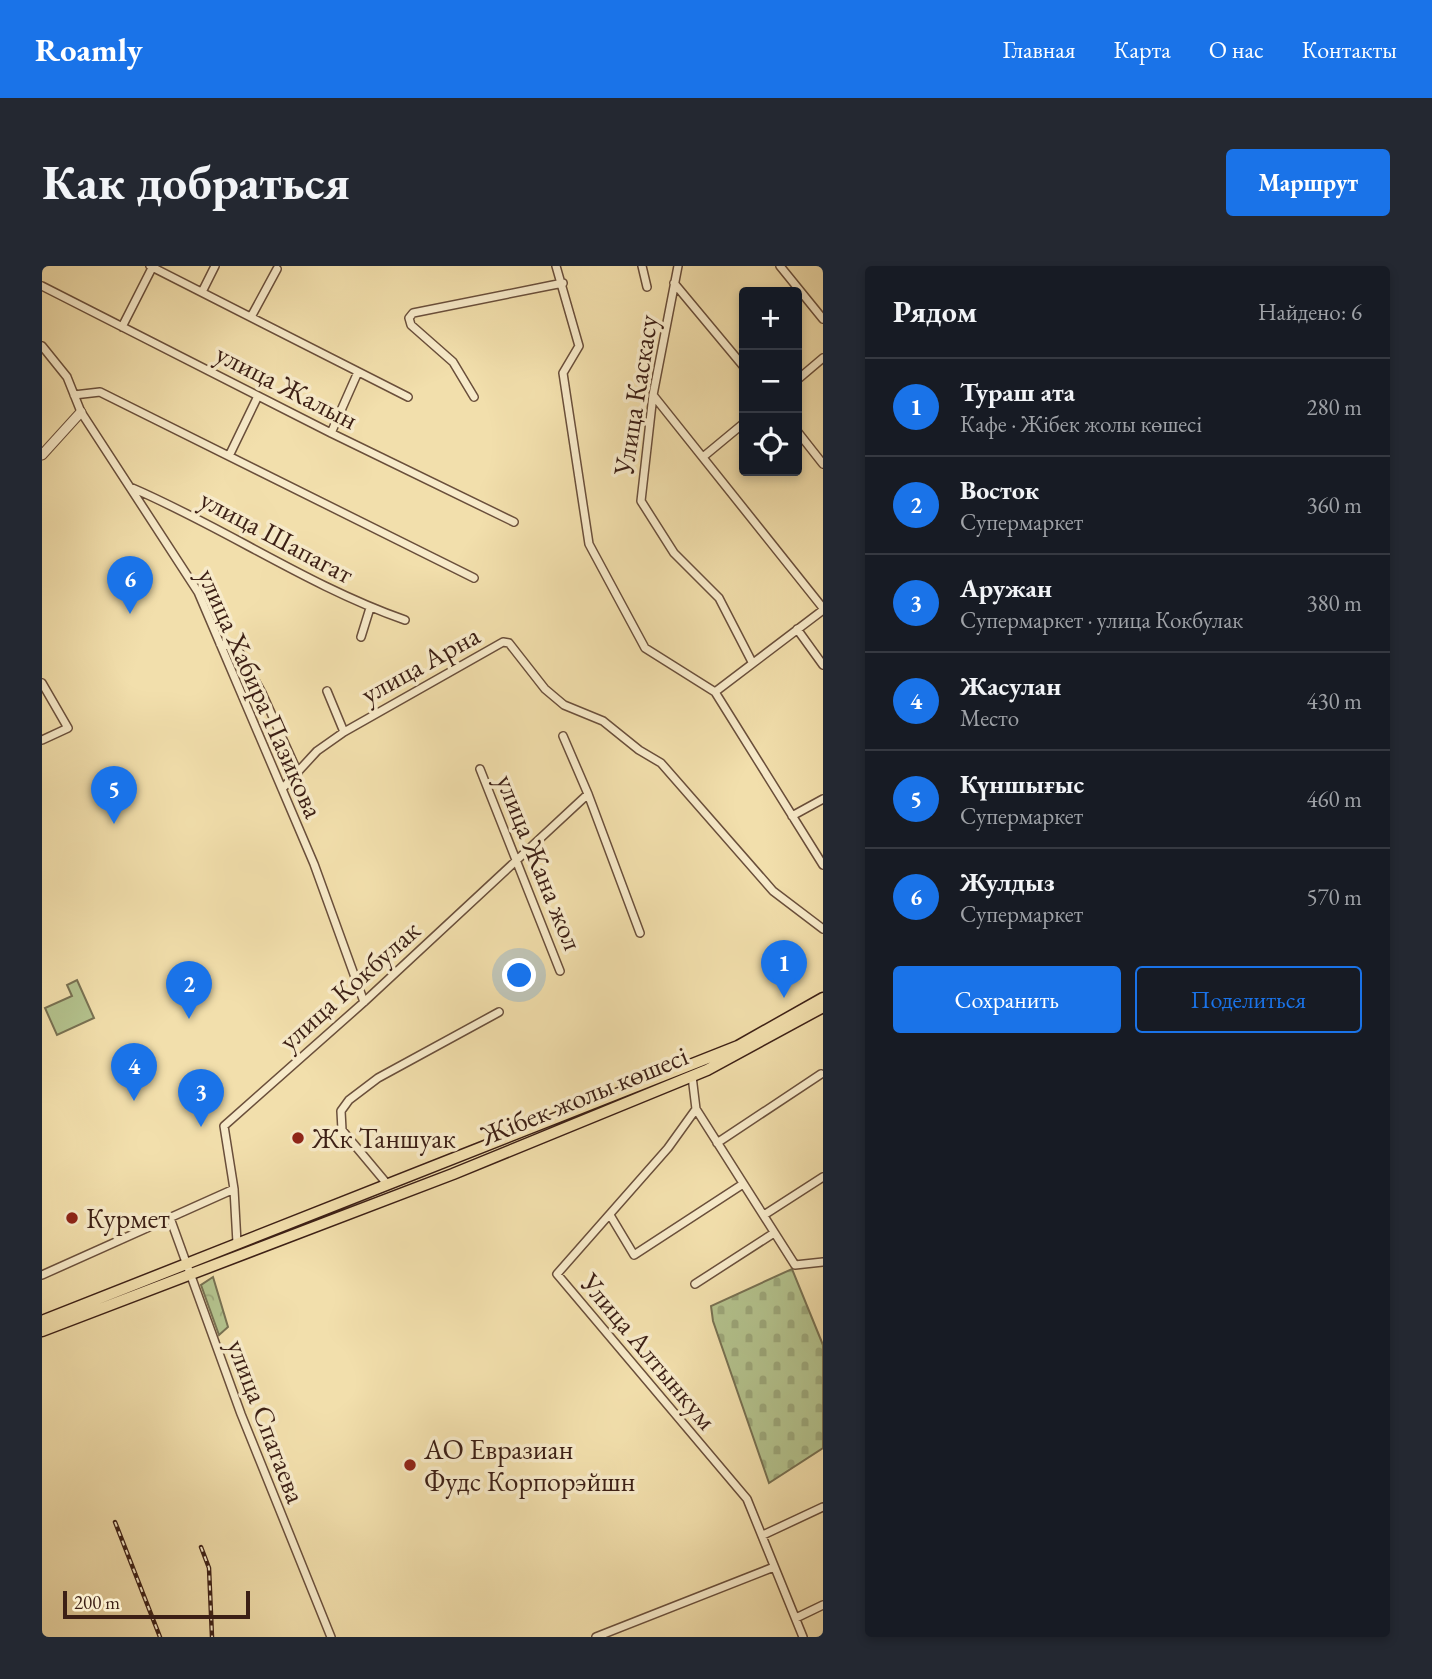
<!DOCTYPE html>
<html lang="ru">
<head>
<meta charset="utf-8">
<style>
	body { margin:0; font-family:"EB Garamond",serif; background:#242831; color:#f1f3f6 }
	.controls { position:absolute; right:21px; top:21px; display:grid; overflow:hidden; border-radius:7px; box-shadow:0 4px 10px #0003 }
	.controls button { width:63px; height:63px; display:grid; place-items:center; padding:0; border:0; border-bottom:2px solid #363941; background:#171b24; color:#f1f3f6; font:35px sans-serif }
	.scale { position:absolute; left:21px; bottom:18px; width:187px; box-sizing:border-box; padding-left:7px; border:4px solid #3c1f15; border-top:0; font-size:19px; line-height:24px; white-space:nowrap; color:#3c1f15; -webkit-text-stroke:5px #f7eac9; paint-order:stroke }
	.you { position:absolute; left:478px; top:710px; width:24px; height:24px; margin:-18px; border:5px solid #fff; border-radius:50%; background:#1a73e8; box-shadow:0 0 0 10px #1a73e833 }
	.badge { display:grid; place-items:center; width:46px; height:46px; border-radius:50%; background:#1a73e8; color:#fff; font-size:23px; font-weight:700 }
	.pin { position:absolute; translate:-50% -58px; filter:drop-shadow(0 2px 4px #0008) }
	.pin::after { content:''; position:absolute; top:37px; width:24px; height:21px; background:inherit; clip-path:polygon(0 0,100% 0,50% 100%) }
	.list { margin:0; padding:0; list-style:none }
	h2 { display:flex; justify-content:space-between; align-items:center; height:91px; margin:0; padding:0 28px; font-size:30px }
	h2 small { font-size:23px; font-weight:400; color:#9ea1a6 }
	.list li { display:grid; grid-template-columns:46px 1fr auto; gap:21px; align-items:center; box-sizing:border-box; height:98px; padding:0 28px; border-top:2px solid #363941 }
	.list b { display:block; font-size:26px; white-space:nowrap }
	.list p { margin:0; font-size:23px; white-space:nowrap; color:#9ea1a6 }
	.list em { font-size:23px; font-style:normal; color:#9ea1a6 }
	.actions { display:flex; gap:14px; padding:21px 28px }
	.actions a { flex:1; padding:16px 0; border:2px solid #1a73e8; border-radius:7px; text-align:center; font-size:24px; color:#1a73e8 }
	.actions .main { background:#1a73e8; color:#fff }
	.icon { flex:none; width:38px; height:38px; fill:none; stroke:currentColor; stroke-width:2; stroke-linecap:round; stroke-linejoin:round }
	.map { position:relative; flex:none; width:781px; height:1371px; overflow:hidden; border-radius:7px }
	header { display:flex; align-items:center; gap:42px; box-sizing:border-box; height:98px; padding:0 35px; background:#1a73e8; color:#fff }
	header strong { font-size:33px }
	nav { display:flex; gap:38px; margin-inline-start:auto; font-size:24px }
	.intro { display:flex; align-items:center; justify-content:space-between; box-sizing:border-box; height:168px; padding:0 42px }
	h1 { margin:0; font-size:49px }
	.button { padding:18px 32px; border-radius:7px; background:#1a73e8; color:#fff; font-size:24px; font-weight:700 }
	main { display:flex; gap:42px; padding:0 42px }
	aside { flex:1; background:#171b24; border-radius:7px; box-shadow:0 4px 10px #0003 }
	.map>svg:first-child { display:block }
</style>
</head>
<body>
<header>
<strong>Roamly</strong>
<nav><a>Главная</a><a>Карта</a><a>О нас</a><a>Контакты</a></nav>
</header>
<div class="intro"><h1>Как добраться</h1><a class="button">Маршрут</a></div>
<main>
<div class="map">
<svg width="781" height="1371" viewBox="0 0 781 1371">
	<defs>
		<pattern id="forest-crowns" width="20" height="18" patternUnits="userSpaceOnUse" patternTransform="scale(1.75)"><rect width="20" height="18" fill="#b4c38e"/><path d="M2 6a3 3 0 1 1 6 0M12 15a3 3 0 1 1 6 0" fill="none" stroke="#9ca77a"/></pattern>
		<pattern id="cemetery-stones" width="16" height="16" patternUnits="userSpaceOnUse" patternTransform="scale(1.75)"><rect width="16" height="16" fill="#b4c38e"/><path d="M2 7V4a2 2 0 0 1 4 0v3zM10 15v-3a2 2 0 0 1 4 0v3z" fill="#9ca77a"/></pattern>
	</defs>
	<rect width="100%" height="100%" fill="#f2dfac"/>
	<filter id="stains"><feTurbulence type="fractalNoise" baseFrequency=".00286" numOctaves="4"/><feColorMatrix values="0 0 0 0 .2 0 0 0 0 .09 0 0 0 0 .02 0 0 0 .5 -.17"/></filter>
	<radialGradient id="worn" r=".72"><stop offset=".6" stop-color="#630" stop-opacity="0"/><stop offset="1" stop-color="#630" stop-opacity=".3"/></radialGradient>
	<path fill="url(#forest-crowns)" stroke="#787152" stroke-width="2" d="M171,1011L186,1061L177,1069L159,1019Z"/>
	<path fill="url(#cemetery-stones)" stroke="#787152" stroke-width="2" d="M750,1003L781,1079V1182L727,1217L671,1055L669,1040Z"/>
	<path fill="#b4c38e" stroke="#787152" stroke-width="2" d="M35,714L52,752L15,769L3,742L30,730L25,719Z"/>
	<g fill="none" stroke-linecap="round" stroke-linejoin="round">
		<defs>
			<path id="minor" d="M108,0L366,131
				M514,0L537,80L521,107L547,278L603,382L673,426L781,599
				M600,0L605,21
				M636,0L611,129L599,235L632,287L677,332L710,396
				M738,0L781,53
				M632,17L702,101
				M0,20L289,167L472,256
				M160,26L173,0
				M209,51L235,3
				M80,61L111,0
				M0,80L25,111L39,146L156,326L272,598L322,736
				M755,114L781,92
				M32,129L58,126L432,312
				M611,129L781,342
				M432,131L411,96L369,59L367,52L371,47L521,17
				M755,165L781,198
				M289,167L316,106
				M187,190L216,130
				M661,191L702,157
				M88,221C182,261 266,320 363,354
				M755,363L781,399
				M319,371L328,342
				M178,378L194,380L220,427L256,507
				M0,417L26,462L0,474
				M285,425L302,466
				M673,426L781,344
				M521,470L546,528L598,667
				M438,503L518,705
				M240,523L275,485L302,466L461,376L467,377L503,423L522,439L561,455L597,484L619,497L731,625L781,663
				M750,550L781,533
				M650,810L654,843L626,882L515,1008L705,1233L761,1371
				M654,843L753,999L781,996
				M675,877L779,808
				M346,919L300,864L299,845L307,834L336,812L457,746
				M568,949L592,989L701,918
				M722,949L781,911
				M128,952L199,1148L289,1371
				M195,977L192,923L182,860L322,736L546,528
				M0,1009L192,923
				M653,1018L732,967
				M721,1269L781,1241
				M754,1352L781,1339
				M554,1371L732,1301"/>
			<path id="tertiary" d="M0,189L39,146"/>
			<path id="primary" d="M0,1055L696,780L781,732
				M0,1065L411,908L665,804L781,741"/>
		</defs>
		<use href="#minor" stroke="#6a4f3b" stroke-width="10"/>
		<use href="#tertiary" stroke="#6a4f3b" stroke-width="11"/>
		<use href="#primary" stroke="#3c1f15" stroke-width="13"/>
		<use href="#minor" stroke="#f7eac9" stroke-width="7"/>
		<use href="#tertiary" stroke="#f7eac9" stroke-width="9"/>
		<use href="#primary" stroke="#f2dfac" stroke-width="10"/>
		<defs>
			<path id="rail" d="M73,1256L118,1371
				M159,1281L167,1302L170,1371"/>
		</defs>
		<use href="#rail" stroke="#3c1f15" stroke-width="4.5"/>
		<use href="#rail" stroke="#f7eac9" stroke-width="2" stroke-dasharray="5" stroke-linecap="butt"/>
	</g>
	<g fill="#8f2418" stroke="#f7eac9" stroke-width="2.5">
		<circle cx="256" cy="872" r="7"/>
		<circle cx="30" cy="952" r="7"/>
		<circle cx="368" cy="1199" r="7"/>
	</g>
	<g text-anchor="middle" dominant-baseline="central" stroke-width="7" stroke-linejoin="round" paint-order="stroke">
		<g font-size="28" fill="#3c1f15" stroke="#f7eac9">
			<text transform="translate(245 120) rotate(27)">улица Жалын</text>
			<text transform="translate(593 129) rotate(-81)">Улица Каскасу</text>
			<text transform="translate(235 270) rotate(28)">улица Шапагат</text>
			<text transform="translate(378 398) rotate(-29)">улица Арна</text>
			<text transform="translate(219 427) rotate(66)">улица Хабира Пазикова</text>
			<text transform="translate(498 596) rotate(68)">улица Жана жол</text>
			<text transform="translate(307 719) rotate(-42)">улица Кокбулак</text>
			<text transform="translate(542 829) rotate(-22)">Жібек жолы көшесі</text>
			<text transform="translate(607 1085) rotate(50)">Улица Алтынкум</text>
			<text transform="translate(225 1155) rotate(69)">улица Спатаева</text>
		</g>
		<g font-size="28" fill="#3c1f15" stroke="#f7eac9" text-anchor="start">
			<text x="270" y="872">Жк Таншуак</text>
			<text x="44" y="952">Курмет</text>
			<text x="382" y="1183">АО Евразиан<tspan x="382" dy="32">Фудс Корпорэйшн</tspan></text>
		</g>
	</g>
	<rect width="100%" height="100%" filter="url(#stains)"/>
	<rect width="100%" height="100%" fill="url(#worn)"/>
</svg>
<div class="controls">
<button>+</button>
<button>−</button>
<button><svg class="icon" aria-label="locate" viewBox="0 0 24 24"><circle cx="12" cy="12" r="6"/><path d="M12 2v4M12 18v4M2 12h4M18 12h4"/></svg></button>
</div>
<div class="scale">200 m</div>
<div class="you"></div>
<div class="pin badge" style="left:742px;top:732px">1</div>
<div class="pin badge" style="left:147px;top:753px">2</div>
<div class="pin badge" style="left:159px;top:861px">3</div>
<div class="pin badge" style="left:92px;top:835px">4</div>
<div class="pin badge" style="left:72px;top:558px">5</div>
<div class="pin badge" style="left:88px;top:348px">6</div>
</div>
<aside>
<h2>Рядом<small>Найдено: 6</small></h2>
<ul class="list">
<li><span class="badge">1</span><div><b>Тураш ата</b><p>Кафе · Жібек жолы көшесі</p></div><em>280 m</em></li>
<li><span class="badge">2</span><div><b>Восток</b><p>Супермаркет</p></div><em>360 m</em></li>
<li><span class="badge">3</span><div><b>Аружан</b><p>Супермаркет · улица Кокбулак</p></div><em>380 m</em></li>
<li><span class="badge">4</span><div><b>Жасулан</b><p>Место</p></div><em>430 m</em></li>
<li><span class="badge">5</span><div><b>Күншығыс</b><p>Супермаркет</p></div><em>460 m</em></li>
<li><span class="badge">6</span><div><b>Жулдыз</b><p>Супермаркет</p></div><em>570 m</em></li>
</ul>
<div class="actions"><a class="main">Сохранить</a><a>Поделиться</a></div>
</aside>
</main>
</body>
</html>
